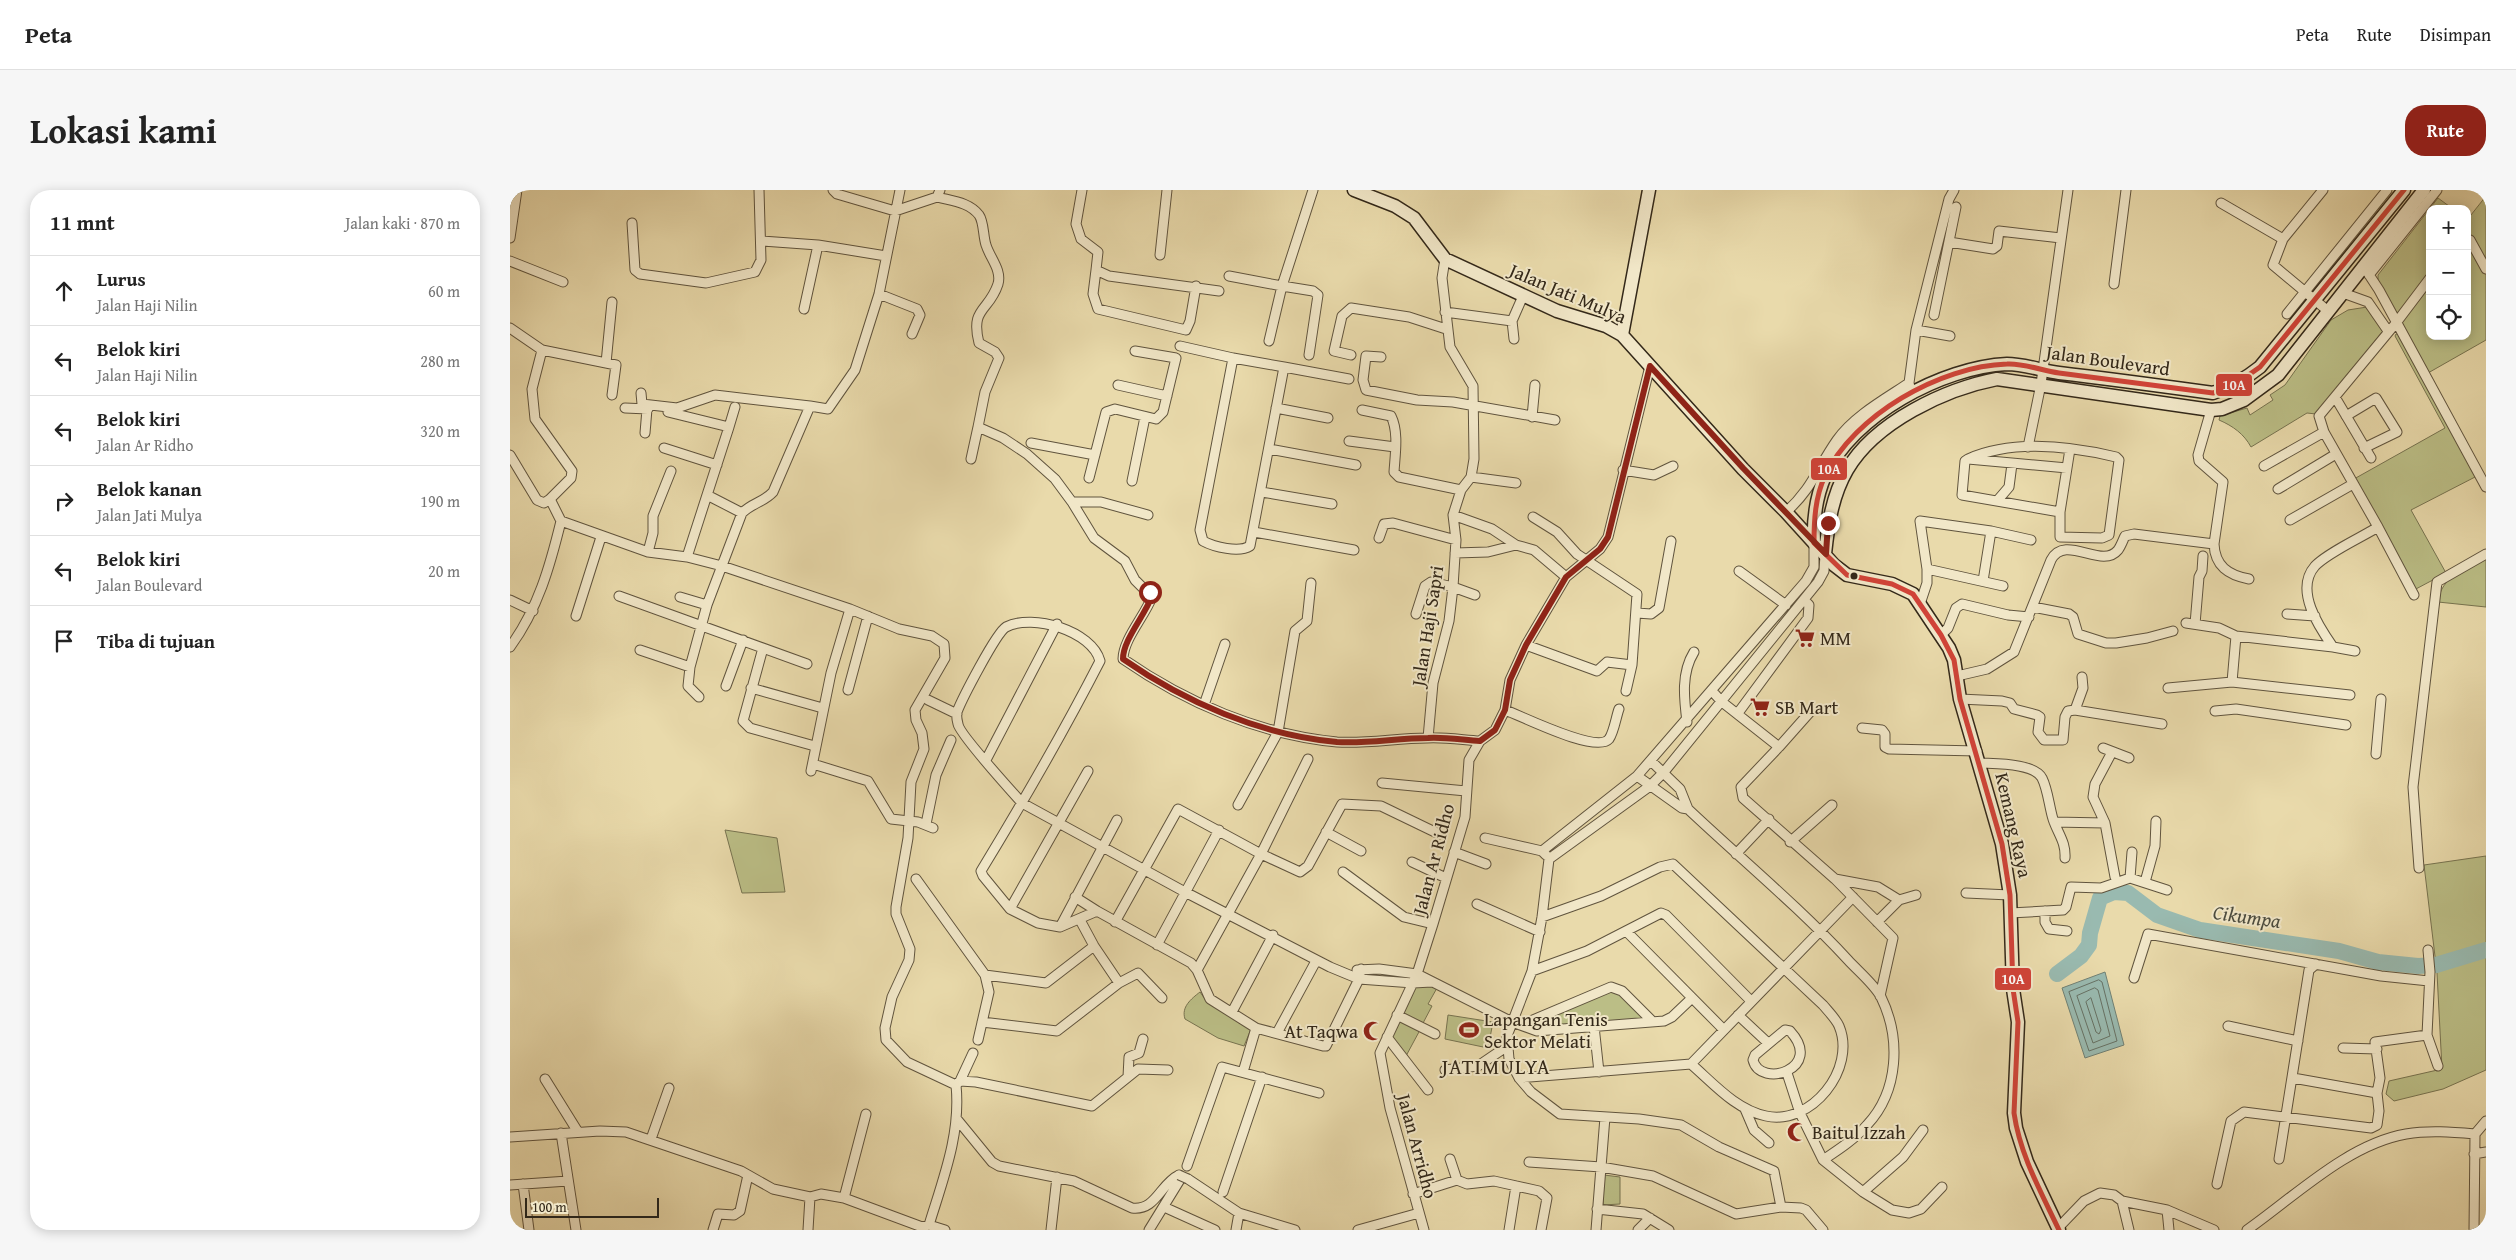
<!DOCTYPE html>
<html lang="id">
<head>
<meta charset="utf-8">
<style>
	body { margin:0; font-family:"Gentium Book Plus",serif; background:#f6f6f6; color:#222 }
	.controls { position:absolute; right:15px; top:15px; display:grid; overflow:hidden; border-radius:10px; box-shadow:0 2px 12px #0003 }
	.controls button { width:45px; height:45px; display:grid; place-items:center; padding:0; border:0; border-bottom:1px solid #e0e0e0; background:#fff; color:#222; font:25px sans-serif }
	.scale { position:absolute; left:15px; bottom:12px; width:134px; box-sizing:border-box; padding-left:5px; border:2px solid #332819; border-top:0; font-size:14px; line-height:18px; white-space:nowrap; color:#332819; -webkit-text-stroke:4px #f1e7c8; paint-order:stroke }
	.stop { position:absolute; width:15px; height:15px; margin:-11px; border:4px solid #8f2418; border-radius:50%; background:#fff }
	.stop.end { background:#8f2418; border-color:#fff; box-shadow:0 1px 5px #0008 }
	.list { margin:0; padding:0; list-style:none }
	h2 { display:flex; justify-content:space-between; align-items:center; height:65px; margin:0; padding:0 20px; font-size:21px }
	h2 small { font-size:16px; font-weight:400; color:#767676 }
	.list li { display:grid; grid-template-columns:32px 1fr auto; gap:15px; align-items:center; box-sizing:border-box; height:70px; padding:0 20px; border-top:1px solid #e0e0e0 }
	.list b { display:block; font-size:19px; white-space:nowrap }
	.list p { margin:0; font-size:16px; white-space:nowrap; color:#767676 }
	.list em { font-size:16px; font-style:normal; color:#767676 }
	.icon { flex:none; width:28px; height:28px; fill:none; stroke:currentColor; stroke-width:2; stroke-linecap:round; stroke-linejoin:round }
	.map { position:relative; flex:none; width:1976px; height:1040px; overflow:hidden; border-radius:20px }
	header { display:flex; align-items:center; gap:30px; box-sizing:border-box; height:70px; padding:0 25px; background:#fff; border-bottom:1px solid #e0e0e0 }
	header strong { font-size:24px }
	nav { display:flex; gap:28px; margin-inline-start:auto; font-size:18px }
	.intro { display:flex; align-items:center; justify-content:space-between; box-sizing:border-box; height:120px; padding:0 30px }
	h1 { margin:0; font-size:35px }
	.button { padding:12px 22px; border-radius:20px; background:#8f2418; color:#fff; font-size:18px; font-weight:700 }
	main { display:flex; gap:30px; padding:0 30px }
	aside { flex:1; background:#fff; border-radius:20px; box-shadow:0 2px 12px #0003 }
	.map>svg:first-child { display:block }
</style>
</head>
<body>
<header>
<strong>Peta</strong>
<nav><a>Peta</a><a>Rute</a><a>Disimpan</a></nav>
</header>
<div class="intro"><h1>Lokasi kami</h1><a class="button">Rute</a></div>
<main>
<aside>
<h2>11 mnt<small>Jalan kaki · 870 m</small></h2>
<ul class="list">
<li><svg class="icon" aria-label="ahead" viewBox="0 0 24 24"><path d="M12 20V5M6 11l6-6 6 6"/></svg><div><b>Lurus</b><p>Jalan Haji Nilin</p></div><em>60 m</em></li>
<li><svg class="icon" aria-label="left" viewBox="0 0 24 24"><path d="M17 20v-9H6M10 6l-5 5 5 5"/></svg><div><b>Belok kiri</b><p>Jalan Haji Nilin</p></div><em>280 m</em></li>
<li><svg class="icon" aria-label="left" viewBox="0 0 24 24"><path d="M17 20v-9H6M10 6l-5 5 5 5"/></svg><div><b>Belok kiri</b><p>Jalan Ar Ridho</p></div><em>320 m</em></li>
<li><svg class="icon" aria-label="right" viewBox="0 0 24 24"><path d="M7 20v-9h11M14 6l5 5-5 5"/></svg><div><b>Belok kanan</b><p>Jalan Jati Mulya</p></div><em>190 m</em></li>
<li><svg class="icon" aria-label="left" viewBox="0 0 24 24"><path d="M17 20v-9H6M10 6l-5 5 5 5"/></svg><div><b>Belok kiri</b><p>Jalan Boulevard</p></div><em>20 m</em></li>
<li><svg class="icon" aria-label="arrive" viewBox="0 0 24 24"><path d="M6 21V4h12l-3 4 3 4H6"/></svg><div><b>Tiba di tujuan</b></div></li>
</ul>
</aside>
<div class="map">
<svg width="1976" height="1040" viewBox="0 0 1976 1040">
	<rect width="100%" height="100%" fill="#e9daab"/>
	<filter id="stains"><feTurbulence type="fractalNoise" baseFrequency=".004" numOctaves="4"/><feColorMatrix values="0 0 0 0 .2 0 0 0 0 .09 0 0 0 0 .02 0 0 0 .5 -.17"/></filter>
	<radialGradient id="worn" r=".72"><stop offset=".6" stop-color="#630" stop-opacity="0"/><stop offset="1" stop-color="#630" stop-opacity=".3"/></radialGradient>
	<path fill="#bbbe86" stroke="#777350" d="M1976,6V150L1918,183L1868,94V85L1928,8L1943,19H1920V146H1957V30Z
		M1857,117L1873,141L1806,224L1797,223L1741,257C1734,244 1723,236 1709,230L1710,226L1737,218L1740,225L1763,210L1760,205L1775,195L1821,130L1838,120Z
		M1886,144H1888L1967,286L1901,320L1936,383L1904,400L1844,289L1935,238L1885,146Z
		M1976,368V417L1928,412C1931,386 1955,380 1976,368Z
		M215,640L267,648L275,702L232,703Z
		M1976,666V880L1933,899L1884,911L1876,904L1879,891L1932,879L1927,783L1914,675Z
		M922,795L927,798L918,814L922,816L912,835L891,823L904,796Z
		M1100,800L1107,801L1137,828L1031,839L1019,834Z
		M690,802L697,812L741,839L734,856L708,848L675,829C671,817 681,809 690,802Z
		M938,825L983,832L978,858L935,849Z
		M888,829L910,840L896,866L880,847Z
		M1094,985L1110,987V1014L1093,1015Z"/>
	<path fill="#99bab0" stroke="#708074" d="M1595,782L1614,855L1575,868L1552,798Z"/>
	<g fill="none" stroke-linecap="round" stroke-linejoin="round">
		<path stroke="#667164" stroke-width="1" d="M1589,790L1592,792L1607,851L1579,861L1559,802Z
			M1585,798L1588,800L1600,846L1583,853L1567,806Z
			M1581,808L1591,840L1589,844L1586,842L1576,812Z"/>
		<path stroke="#99bab0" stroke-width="16" d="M1547,784L1571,766L1579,755L1580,743L1590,708L1604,702L1618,703L1647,725L1690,740L1829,761L1868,772L1908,776L1926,775L1976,760"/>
		<defs>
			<path id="street" d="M323,0L327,4L385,21
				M572,0L566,34L571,49L588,62L586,80L599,86L709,101
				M1813,0L1773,49L1763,75L1818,121
				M427,7C442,11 459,12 469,25C474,32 473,46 476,55C480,68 492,80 488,94C479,122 460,117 469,153L485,162L489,168L475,202L468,237L493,248L517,264L545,289L562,312L584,348L615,371L625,390L642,407C634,427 613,450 613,469C675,512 750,545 827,552C857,554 887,548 917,548C935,547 953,550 970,551
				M1711,13L1773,49
				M385,21L427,7L430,0
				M122,33L125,80L130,84L196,93L245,82L251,70L249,0
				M0,48L7,0
				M1957,49L1960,50L1976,79
				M251,51L308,55
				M1439,52L1483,59L1487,56L1489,41L1551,48
				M650,65L657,0
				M0,71L53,92
				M1854,77L1869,100L1976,297
				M586,80L583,104L588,119L676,140L680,131L686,96
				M1859,85L1927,0
				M719,86L772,96L759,151
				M1604,94L1616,0
				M1833,103L1858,112L1878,141
				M369,104L407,119L410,125L402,144
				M294,119L308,55L376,66
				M935,122L1002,131L1013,106
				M1777,124L1877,0
				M1424,125L1446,17
				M1002,131L1004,149
				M0,138L32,160L106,175L102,205
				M1406,140L1440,146
				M670,156L723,168L690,340L693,351C704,357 729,363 740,356L774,177L839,189
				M799,165L808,105L803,101L772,96L803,0
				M841,165L824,161L832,126L841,118L899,127L936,139
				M871,167L856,166L853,190L856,200L907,210L943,212L1045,230
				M723,168L774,177
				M96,173L102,112
				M608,195L657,206
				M1401,202L1399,193L1406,140L1439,9L1444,0
				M131,203L132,214L167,218L205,205L300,216
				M1825,207L1861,268
				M115,218L138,219
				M766,218L818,228
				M852,220L881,226C889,242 885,265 884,282L889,287L951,300
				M1701,220L1688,265L1689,271L1713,292L1704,354
				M158,222L219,237L197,305
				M1836,226L1866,208L1887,242L1854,258
				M1022,227L1025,195
				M219,237L225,217
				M135,243L137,219
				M839,251L885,257
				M521,253L585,265
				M1518,257L1531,194L1558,0
				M154,258L207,275
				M759,259L846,275
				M0,265L27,310L34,313L40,309
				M461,269L468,237
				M1458,269C1503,249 1560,256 1606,267L1609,270L1599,345L1592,348L1550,347V322L1557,278L1458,269L1455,271L1452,305L1550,322
				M1754,276L1814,242
				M1557,278L1560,259
				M1113,280L1144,285L1163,276
				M961,287L1006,293
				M579,288L596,222L605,219L646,229L653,222L666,168L625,161
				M622,291L635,227
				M1768,299L1826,264
				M752,302L822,314
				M1487,311L1499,297L1502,274
				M562,312H591L638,325
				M1276,322C1302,299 1308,277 1327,250C1344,226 1375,209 1399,193
				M943,325L982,339L1006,355L1024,360L1056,387
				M1023,327L1047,342L1067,364L1127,404L1122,475L1116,501
				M1780,330L1843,294
				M1868,337L1814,242L1809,226L1886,133L1920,88
				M744,342L844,360
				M869,348L874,334L883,333L946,350
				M138,362L143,343V326L161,281
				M945,363L978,362L1006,355
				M177,367L197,305L232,323C242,313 254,312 263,302L300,216L318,219L345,180L369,104L390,0
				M1417,379L1493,396
				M1229,381L1276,415
				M1473,391L1481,341
				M109,406L297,474
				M170,407L197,415
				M0,410L23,421
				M1410,414L1417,393V379L1410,331L1481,341L1521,350
				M1523,417L1559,424L1563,427L1568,444L1596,453H1606L1637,448L1663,441
				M1127,423L1141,424L1149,418L1161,351
				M906,424L915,396L921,392L943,397L965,405
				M1777,424L1805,426
				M66,426L91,347
				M1676,433L1709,438L1726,446
				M1685,434L1689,387L1692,381L1693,366
				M1431,445L1438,438L1446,418L1452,414L1498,425L1519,427
				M1016,455L1087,481L1097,472L1122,475
				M0,457C28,419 40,376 51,331L40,309L61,288L62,281L25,229L22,199L32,160
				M253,458L233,531L240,538L301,555
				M130,460L180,477
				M1845,461L1823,457C1809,437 1784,400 1805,376C1817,363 1852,347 1868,337L1904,405
				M1447,486L1477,479L1504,462L1541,370C1555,343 1592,380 1608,360C1611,356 1613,350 1615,346L1624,344L1704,354C1705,376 1718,385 1739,389
				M1722,492L1726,446L1823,457
				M216,496L233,450
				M241,498L309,517
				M1658,498L1722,492L1840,505
				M338,500L358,426
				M1202,501L1212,512L1269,557L1231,597L1233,608L1325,689L1383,748L1370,806
				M189,507L178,496L180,477L197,415L232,323
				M1450,509L1492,511L1500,513L1504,519L1527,525L1530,527L1528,542L1534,550H1553L1555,527L1558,521L1565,520L1652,534
				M418,510L447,524
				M694,515L715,454
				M995,520C1012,526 1086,564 1099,549C1104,542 1106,527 1109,519
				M1565,520L1573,498L1572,487
				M1705,521L1726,519L1836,535
				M1228,523L1298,428L1299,415L1294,410
				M1177,532C1174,508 1171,483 1184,462
				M1352,538L1372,540L1375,544V557L1379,559L1467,561
				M918,548L923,493L939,431L943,397L946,350L943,325L951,300L961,287L964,269L963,196L940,157L932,88L935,69
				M1269,557L1300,522
				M1593,558L1619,568
				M1602,562L1585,594L1583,607L1595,633L1605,687
				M1866,564L1871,509
				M476,570L547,434
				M1141,571L1170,599L1178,619C1231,669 1288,716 1338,770C1348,781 1364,794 1371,807C1391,848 1389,901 1357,935C1345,949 1328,960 1313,970
				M1470,573C1485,574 1524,573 1532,588C1538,600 1539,616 1543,629C1548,644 1556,652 1555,668
				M303,574L358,591L381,629L408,632L423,638
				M301,581L321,483L340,419
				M1127,586L1172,618L1178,619
				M872,593L956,601
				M728,615L768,542L785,441L797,431L801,393
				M1544,632L1595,633
				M416,634L426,585L441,550
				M816,642L851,661
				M975,648L1032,661L1036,665
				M1280,652L1322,615
				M1032,661L1127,586L1296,391L1304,377V353
				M944,662L976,674
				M1226,664L1259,629
				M902,672L936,688
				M1909,678L1903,597L1927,392L1976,364
				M833,682L894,727L923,734
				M1620,688L1622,662
				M406,689L475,785L536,793L584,756
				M1325,689L1368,697L1389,710
				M1635,692L1645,656L1646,631
				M1456,703L1500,705
				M565,707L587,721
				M967,714L1030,742
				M500,719L578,581
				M1535,721V732L1539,739L1557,741
				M1500,723L1553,720L1556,717L1561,697L1591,698L1620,688L1657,700
				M1032,727L1091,706L1150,677L1163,674L1313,815C1318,821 1326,829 1329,836C1347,879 1301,936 1256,926C1226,920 1203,893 1181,874
				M570,730L584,756L609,793
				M605,732L668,619L751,664L790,682L798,676L832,614L871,616L929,644
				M1367,732L1389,710L1406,705
				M550,737L607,630
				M1117,742L1214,840
				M647,755L709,640
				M1918,760L1920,782L1917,845L1928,876
				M851,779L849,789L816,856H813L746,838L700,809L687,780L681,773L587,721L550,737L528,733L500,719L473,686L471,681C513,612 553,543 590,471C582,441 523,423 496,437C486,443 452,509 447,522C446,526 447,530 448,534C449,543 503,603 512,613L675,702L820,777L849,789L903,793L922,792
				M687,780L751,664L798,569
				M847,780L869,779L907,784L1002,832L1027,841L1154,831L1162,827L1182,808
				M1022,781L1077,761L1151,723L1156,725L1241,811
				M1624,788L1638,744L1871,786L1919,791
				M722,822L763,745
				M887,825L925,844
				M1228,825L1258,853
				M472,832L547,841L609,793L628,783L652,808
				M1011,835L1101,797L1112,801L1142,831
				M1084,836L1089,882
				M1718,836L1788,851
				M1275,840L1280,841C1315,879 1250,899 1243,870L1245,865Z
				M767,843L806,771
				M877,847L918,900
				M468,850L479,802L475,785
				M1833,858L1867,859
				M935,880L968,876L996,857
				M733,882L746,838
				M1277,883L1290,923L1313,970L1353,1002L1382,1020L1399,1023L1411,1019L1432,997
				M618,887L619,867L629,863L633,849
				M1009,888L1181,874L1343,707
				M1783,888L1867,903L1870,888L1865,852L1917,845
				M35,889L68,942
				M450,891L463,863
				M446,895L450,891L466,892L582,916L628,879L658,880
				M1235,919L1244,940L1259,953
				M446,928L482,972L489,976L564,991L622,1018C646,1021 650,994 669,985
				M51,943L66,1040
				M0,947L90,941L116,942L231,981L263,999L300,1007L311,1004L334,1008L412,1037L419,1035C433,989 451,944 446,895L397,872L376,850L375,838L382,807L399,770L400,759L386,724V717L398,648L401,592L414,559L412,543L406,530L405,520L435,468L434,454L422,446L389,439L340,419L212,376L177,367L138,362L51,331
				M141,949L159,898
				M1964,964L1976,962
				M940,969L947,990
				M1769,969L1799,780L1806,774
				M1019,972L1091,977L1143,986L1226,1024L1271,1017L1291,1018L1296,1020L1313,1040
				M677,976L712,877L809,903
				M678,989L729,1023L785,1040
				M13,994L19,1040
				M1707,994L1721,931L1734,922L1861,938L1867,935L1869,921L1867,903
				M0,995L58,991
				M713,1002L752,887
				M1353,1002L1393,967L1413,940
				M903,1004L947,990L957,994L984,991L1029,1001L1037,1008L1031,1040
				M334,1008L356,924
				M1612,1011L1619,1040
				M654,1017L705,1040
				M1271,1017L1264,981L1209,957L1171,935L1129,929L1050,924L1021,902L1009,888L999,869L997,846L1022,781L1032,727L1039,669L1140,596L1154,582L1308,392L1314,381L1315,364
				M1087,1019L1133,1024L1159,1040
				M1657,1020L1659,1040
				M419,1035L435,1040
				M1548,1038L1574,1011L1590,1003L1604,1005L1612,1011L1657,1020L1704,1040
				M203,1040L208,1024L224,1025L230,1021L238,985
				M298,1040L300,1007
				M541,1040L547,987
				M639,1040L671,988
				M726,1040L729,1023
				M848,1040L909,1023
				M914,1040L880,918L870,863L907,784L923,734L955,627L959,570L970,551L985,540L995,520L1000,490L1016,455L1056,387L1090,359L1098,347L1140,176
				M999,1040L1006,996
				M1086,1040L1095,927
				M1128,1040L1140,1028
				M1737,1040C1784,1007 1838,954 1896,944C1919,940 1942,942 1965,944
				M1964,1040L1965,944L1976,931"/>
			<path id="secondary" d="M844,0L885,16L904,28L935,69L1047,121L1096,136L1112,145L1233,279L1276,322L1324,375L1337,385L1382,394L1403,404L1439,458L1444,470L1450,509L1492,654L1500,705L1503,799L1508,832L1504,923L1506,938L1517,972L1549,1040
				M1112,145L1139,0
				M1304,353C1303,330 1306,307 1315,286C1342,225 1433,177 1497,174C1514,174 1533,181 1549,183C1601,189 1652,196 1703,203C1721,197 1735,189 1750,177L1894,0
				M1315,364C1318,335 1322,306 1337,280C1365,232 1435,199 1487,189L1701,220L1712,219L1734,210L1768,185L1914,0"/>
		</defs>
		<use href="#street" stroke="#60543e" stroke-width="11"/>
		<use href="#secondary" stroke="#332819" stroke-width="15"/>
		<use href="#street" stroke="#f1e7c8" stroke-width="9"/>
		<use href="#secondary" stroke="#f1e7c8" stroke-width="12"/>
		<defs>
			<path id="street-bridge" d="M669,985L678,989"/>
		</defs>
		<use href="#street-bridge" stroke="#60543e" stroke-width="11" stroke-linecap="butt"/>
		<use href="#street-bridge" stroke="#f1e7c8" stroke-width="9"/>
		<defs>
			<path id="bus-1" d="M1549,1040C1531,1002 1510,965 1504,923L1508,832L1503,799L1500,705L1492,654L1450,509L1444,470L1431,445L1403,404L1382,394L1337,385L1304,353C1304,331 1305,307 1315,286C1344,225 1430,176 1497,174C1515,173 1532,181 1549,183C1600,190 1652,196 1703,203L1720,198L1750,177L1894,0"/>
		</defs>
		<use href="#bus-1" stroke="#f1e7c8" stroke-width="9"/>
		<use href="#bus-1" stroke="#d14338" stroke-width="5"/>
	</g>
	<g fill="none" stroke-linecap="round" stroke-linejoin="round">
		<path stroke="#8f2418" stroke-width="6" d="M640,402L642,406C634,427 613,450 613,469C675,512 750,545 827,552C857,554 887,548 918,548C935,547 953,550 970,551L985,540L995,520L1000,490L1016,455L1056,387L1090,359L1098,347L1140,176L1233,278L1316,364L1318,333"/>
	</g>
	<defs>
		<symbol id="supermarket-bare" viewBox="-9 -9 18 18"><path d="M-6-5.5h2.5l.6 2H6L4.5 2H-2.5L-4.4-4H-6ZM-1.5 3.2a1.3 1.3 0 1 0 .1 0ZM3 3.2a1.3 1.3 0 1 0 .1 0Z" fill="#8f2418" stroke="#f1e7c8" stroke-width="2.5" paint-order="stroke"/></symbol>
		<symbol id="stadium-bare" viewBox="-9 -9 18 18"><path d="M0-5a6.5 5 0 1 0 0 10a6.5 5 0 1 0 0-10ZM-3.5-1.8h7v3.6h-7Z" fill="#8f2418" stroke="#f1e7c8" stroke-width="2.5" paint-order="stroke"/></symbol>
		<symbol id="mosque-bare" viewBox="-9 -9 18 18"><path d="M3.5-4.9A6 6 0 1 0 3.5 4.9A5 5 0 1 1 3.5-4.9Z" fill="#8f2418" stroke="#f1e7c8" stroke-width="2.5" paint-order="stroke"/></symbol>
	</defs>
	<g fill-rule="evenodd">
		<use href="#supermarket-bare" x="1281" y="434" width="28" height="28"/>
		<use href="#supermarket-bare" x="1236" y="503" width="28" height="28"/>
		<use href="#stadium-bare" x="945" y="826" width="28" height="28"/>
		<use href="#mosque-bare" x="849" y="827" width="28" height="28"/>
		<use href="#mosque-bare" x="1273" y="928" width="28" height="28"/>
	</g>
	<circle fill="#332819" stroke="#f1e7c8" stroke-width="2" cx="1344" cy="386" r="4.5"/>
	<g text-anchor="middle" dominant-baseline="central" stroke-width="4" stroke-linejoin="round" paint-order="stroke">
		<g font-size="19" fill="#332819" stroke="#f1e7c8">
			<text transform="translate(1058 103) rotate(23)">Jalan Jati Mulya</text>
			<text transform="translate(1598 170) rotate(8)">Jalan Boulevard</text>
			<text transform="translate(917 436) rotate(-81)">Jalan Haji Sapri</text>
			<text transform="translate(1504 635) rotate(77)">Kemang Raya</text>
			<text transform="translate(923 669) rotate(-75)">Jalan Ar Ridho</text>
			<text transform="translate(908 956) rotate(75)">Jalan Arridho</text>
		</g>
		<g font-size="19" fill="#332819" stroke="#f1e7c8" text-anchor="start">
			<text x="1310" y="448">MM</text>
			<text x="1265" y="517">SB Mart</text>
			<text x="974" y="829">Lapangan Tenis<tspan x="974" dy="22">Sektor Melati</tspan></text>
			<text x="848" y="841" text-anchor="end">At Taqwa</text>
			<text x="1302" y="942">Baitul Izzah</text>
		</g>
		<g font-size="20" font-style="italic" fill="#4c4c3f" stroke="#f1e7c8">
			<text transform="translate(1737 726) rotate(8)">Cikumpa</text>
		</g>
		<g font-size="21" letter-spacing="1" fill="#332819" stroke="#f1e7c8">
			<text x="986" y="876">JATIMULYA</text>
		</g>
	</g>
	<g stroke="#f1e7c8" stroke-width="2">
		<rect x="1705" y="183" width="38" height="24" rx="5" fill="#d14338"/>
		<rect x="1300" y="267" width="38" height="24" rx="5" fill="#d14338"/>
		<rect x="1484" y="777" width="38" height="24" rx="5" fill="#d14338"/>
	</g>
	<g font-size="14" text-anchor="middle" font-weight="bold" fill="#fff">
		<text x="1724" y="200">10A</text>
		<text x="1319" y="284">10A</text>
		<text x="1503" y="794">10A</text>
	</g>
	<rect width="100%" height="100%" filter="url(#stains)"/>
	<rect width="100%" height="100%" fill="url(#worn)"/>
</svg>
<div class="controls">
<button>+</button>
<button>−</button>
<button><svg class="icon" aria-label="locate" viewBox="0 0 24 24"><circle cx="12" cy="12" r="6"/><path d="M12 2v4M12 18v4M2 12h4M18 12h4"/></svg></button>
</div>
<div class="scale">100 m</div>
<div class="stop" style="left:640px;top:402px"></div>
<div class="stop end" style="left:1318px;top:333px"></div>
</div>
</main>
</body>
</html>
